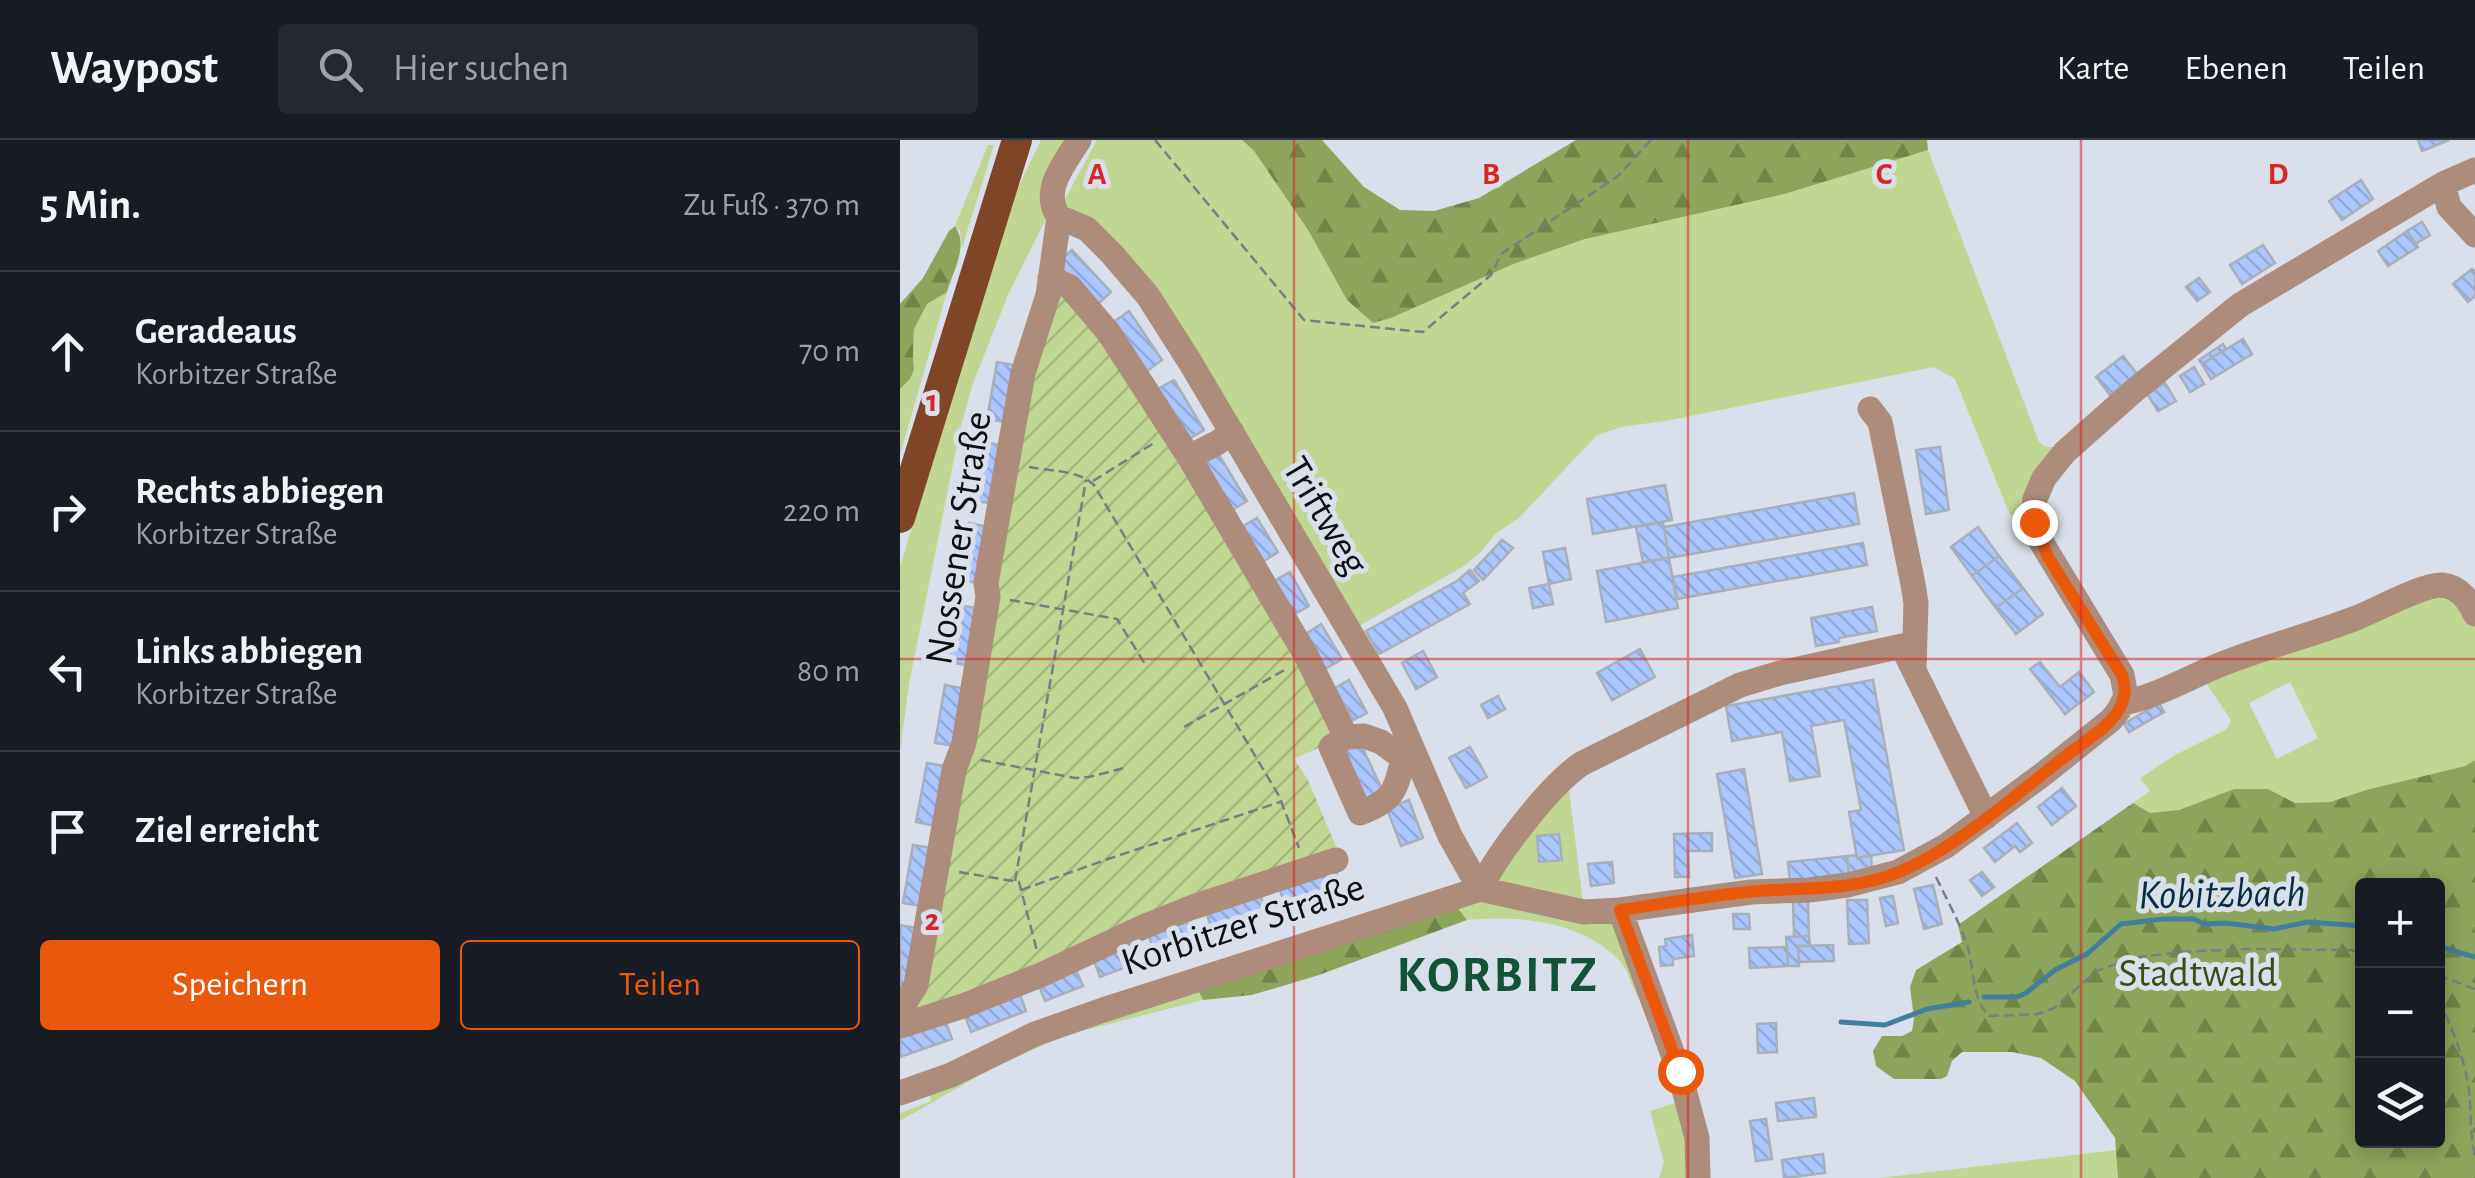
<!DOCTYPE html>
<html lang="de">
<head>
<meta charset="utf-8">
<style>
	body { margin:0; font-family:"Alegreya Sans",sans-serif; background:#242831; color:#f1f3f6 }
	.controls { position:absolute; right:30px; bottom:30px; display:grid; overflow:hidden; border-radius:10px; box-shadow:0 5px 25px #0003 }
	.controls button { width:90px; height:90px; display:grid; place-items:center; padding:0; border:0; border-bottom:2px solid #363941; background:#171b24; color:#f1f3f6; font:50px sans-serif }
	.stop { position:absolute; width:30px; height:30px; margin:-22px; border:8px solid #ea580c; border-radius:50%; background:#fff }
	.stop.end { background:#ea580c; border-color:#fff; box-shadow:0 2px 10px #0008 }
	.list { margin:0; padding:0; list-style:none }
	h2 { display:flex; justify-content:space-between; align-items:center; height:130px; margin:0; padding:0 40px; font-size:42px }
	h2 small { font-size:32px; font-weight:400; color:#9ea1a6 }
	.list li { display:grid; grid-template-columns:65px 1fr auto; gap:30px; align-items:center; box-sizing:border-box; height:160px; padding:0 40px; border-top:2px solid #363941 }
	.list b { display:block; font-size:38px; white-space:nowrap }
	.list p { margin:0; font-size:32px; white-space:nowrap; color:#9ea1a6 }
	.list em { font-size:32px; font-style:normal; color:#9ea1a6 }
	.actions { display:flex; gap:20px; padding:30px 40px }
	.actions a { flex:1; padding:22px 0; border:2px solid #ea580c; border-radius:10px; text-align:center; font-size:35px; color:#ea580c }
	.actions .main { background:#ea580c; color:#fff }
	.icon { flex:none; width:55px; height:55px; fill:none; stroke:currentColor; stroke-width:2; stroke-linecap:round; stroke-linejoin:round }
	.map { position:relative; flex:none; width:1575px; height:1038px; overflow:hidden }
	header { display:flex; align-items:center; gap:60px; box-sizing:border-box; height:140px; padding:0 50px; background:#171b24; border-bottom:2px solid #363941 }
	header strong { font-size:48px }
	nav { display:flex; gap:55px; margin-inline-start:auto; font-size:35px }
	.search { width:700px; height:90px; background:#242831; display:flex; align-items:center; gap:25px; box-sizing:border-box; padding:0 35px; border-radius:10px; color:#9ea1a6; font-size:38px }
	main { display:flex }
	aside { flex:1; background:#171b24 }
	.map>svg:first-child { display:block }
</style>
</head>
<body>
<header>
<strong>Waypost</strong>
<div class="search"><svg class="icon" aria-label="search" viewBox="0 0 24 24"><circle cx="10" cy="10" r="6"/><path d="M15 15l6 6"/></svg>Hier suchen</div>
<nav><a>Karte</a><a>Ebenen</a><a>Teilen</a></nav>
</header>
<main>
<aside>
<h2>5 Min.<small>Zu Fuß · 370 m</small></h2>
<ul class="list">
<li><svg class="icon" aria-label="ahead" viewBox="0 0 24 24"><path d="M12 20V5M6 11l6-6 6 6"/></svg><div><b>Geradeaus</b><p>Korbitzer Straße</p></div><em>70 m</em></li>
<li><svg class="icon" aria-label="right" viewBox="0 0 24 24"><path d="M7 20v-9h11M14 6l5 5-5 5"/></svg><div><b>Rechts abbiegen</b><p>Korbitzer Straße</p></div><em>220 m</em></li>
<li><svg class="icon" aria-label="left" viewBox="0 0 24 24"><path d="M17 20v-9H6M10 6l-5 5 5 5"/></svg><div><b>Links abbiegen</b><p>Korbitzer Straße</p></div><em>80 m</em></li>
<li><svg class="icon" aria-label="arrive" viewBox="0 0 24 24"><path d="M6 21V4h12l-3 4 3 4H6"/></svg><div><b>Ziel erreicht</b></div></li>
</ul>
<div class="actions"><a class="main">Speichern</a><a>Teilen</a></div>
</aside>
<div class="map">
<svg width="1575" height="1038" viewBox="0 0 1575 1038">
	<defs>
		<pattern id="forest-firs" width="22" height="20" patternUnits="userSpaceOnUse" patternTransform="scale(2.5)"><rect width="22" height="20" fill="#8ca55a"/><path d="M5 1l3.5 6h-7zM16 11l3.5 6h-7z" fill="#718549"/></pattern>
		<pattern id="garden-furrows" width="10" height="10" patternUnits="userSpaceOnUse" patternTransform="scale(2.5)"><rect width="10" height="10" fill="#bfd792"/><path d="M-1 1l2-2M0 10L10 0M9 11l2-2" fill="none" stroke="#a3b77d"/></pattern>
		<pattern id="building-back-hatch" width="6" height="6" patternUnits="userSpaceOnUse" patternTransform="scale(2.5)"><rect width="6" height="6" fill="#aac6fd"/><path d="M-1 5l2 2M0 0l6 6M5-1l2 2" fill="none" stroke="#91a9d8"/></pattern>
	</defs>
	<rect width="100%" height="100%" fill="#dae0eb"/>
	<path fill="#bfd792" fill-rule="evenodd" d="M141,0H167L144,39L140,55L146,79L108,155L72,246L59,294L9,544L0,611V427L61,226L116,52Z
		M197,0H341L354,11L408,90L447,160L473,183L491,178L616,123L685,99L1028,10L1139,302L1145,307H1154L1133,373L1110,375L1055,239L1034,227L771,280L721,287L696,296L619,378L595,394L583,410L564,426L450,491L290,222L169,71L164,61Z
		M88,5H94L62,108L60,91L55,86Z
		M47,152L0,315V249L10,239L14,230L13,213L14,189L26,164Z
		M1538,445L1575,474V620L1565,626L1466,650L1430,662L1395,663L1368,649H1334L1279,670L1250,674L1233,663L1250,651L1240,638L1275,615L1327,589L1331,580L1300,534ZM1390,542L1418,598L1377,619L1349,563Z
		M667,634L684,771L720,770L779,931L790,1038H759L764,1022L750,971L778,962C765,923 751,884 733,847C729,838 726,827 719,820C681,781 619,775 567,780L555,766Z
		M299,852L303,860L166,895L96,926L0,981V973L31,961L29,949L133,902Z
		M1216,1010L1218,1038H979Z"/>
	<path fill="url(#forest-firs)" fill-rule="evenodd" d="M342,0H422L464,47L500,70L534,71L579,58L676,0H1027L1028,10L884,54L685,99L616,123L491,178L473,183L447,160L408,90L354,11Z
		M55,86C69,106 53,131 47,152L27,164L14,189L13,213L14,230L10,239L0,249V164L23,138L49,91Z
		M1575,620V1038H1218L1215,998L1175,941L1141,918L1112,912H1062L1052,921L1047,936L1041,939H994L976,926L973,911L982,896H1002L1012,891L1014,879L1010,847L1016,830L1062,802L1058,785L1233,663L1250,673L1279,670L1334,649H1368L1395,663L1430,662L1466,650L1565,626ZM1462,746H1538V1000H1462Z
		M555,765L567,780L419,835L352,855L303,860L299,852Z"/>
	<path fill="url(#garden-furrows)" d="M170,147L446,597L397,617L395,620L408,640L440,716L0,886L148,155Z"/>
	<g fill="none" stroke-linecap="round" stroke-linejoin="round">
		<path stroke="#427e9f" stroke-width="5" d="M1538,806L1575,817
			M1084,857H1117L1126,853L1155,830L1187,814L1221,784L1263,779H1294L1304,784L1325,783L1374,789L1408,782L1462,786
			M941,882L985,885L1027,869L1069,862"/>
	</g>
	<path fill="url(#building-back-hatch)" stroke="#a9afb9" stroke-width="2.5" d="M1518,0H1549L1522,11Z
		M1461,40L1473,59L1442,80L1429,61Z
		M1522,82L1530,95L1515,104L1507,91Z
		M1507,91L1518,107L1488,126L1478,111Z
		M1363,105L1375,123L1342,144L1330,125Z
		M172,110L211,152L197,165L157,123Z
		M1572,129L1575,132V156L1568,162L1553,144Z
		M1299,138L1310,152L1297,161L1286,147Z
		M229,171L262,220L246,232L212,183Z
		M1343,199L1352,214L1311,239L1302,224Z
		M1323,204L1326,209L1302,224L1299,220Z
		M1223,216L1237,234L1210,255L1196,237Z
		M97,222L114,225L105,282L87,279Z
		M1294,227L1304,244L1290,252L1280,236Z
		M274,240L304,290L287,300L256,250Z
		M1265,243L1276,261L1258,271L1247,254Z
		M84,302L100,305L90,363L73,361Z
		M1040,307L1049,370L1026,374L1016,310Z
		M316,310L347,361L329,372L298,320Z
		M765,345L772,380L693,394L687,359Z
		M954,353L959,384L769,418L764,387Z
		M357,378L378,412L361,423L340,388Z
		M763,382L769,418L743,422L736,387Z
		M69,383L88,387L78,443L59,440Z
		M1078,387L1099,416L1072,436L1051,407Z
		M602,400L613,408L583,440L574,430Z
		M963,403L967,425L777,459L773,437Z
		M665,408L671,439L649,444L643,412Z
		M1099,416L1123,448L1096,468L1072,436Z
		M769,418L778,468L706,482L697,431Z
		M570,430L579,441L563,453L570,464L479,514L466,491L557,441Z
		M390,432L409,466L391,476L372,442Z
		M649,444L653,464L633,468L629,448Z
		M1123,448L1143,474L1116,494L1096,468Z
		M59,465L76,468L66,525L49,522Z
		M972,467L977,491L939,498V502L916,506L911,478Z
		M421,484L442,519L425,529L404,495Z
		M740,509L755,537L712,560L697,533Z
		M523,511L537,537L516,549L502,523Z
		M1140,522L1160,547L1179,532L1194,552L1165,574L1130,529Z
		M449,540L467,573L453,580L435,548Z
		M973,540L1004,710L957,718L949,672L961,670L944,580L911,586L920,636L890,641L882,592L832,601L826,566Z
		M45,545L66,549L56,606L35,603Z
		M598,556L605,569L588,578L581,565Z
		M1259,563L1264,572L1229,592L1224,584Z
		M459,600L484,654L463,664L438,610Z
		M570,607L587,637L566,648L549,618Z
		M27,623L46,626L36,686L16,682Z
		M844,629L862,734L835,738L817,634Z
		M1162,648L1176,666L1152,685L1138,667Z
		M509,660L523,698L501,706L487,669Z
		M1117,683L1132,703L1120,712L1115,706L1095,722L1084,708Z
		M812,693V711H788L789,737H775L774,694Z
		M659,694L662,720L639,722L637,696Z
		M13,705L32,708L22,766L3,763Z
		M956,715L957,718L971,715L972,732L949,734L947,716Z
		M947,716L949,734L890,741L888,722Z
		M712,722L714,743L691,746L688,724Z
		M434,726L442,748L386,767L378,745Z
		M1082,732L1094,747L1082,756L1070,740Z
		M1033,745L1042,784L1024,789L1014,749Z
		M359,751L366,772L312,790L305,769Z
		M993,756L998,783L986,786L980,758Z
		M947,760H967L969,803L949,804Z
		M908,761L909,796L894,797L893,762Z
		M833,774H849L850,789H834Z
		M285,777L293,800L255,814L247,791Z
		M0,785L16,788L6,845L0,844Z
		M792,795L794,816L773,819V825L761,826L759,807L766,806L765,799Z
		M909,796L910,806H898L899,826H888L886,797Z
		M228,801L237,823L200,837L192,816Z
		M933,805L934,821L899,822L898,806Z
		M887,807L888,826L850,828L849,808Z
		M174,825L183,846L145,861L137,841Z
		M118,849L126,871L71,892L63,870Z
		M44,877L52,899L0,917V892Z
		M876,883L877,912L858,913L857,884Z
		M914,958L916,977L878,981L876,963Z
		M866,979L872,1019L856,1021L850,981Z
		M923,1014L925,1033L884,1038L882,1020Z"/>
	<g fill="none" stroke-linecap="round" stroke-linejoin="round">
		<path stroke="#787c84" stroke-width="2.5" stroke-dasharray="10 5" stroke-linecap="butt" d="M255,0L404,180L523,192L591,135L601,114L718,36L751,0
			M129,327C149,331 179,330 194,345L379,656L399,708
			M193,341L254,303
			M110,460L217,479L245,524
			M284,587L388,528
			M81,620L175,638L189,637L224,628
			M59,732L119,742L137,811
			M1036,737C1046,758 1058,779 1066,802C1075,825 1070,857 1089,876L1138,874L1154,868L1197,831L1232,818L1281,812L1346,809L1451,810L1462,813
			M115,741L186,340
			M121,750L208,719L380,662
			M299,788L306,814
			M1538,835L1575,849
			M1538,861C1554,889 1567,926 1570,959C1571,978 1570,996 1575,1015"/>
		<path stroke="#ad8c7b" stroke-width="25" d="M1543,44L1549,67L1575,95
			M159,77L187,89L212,114L248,156L290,222L495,568L550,696L580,749
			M150,138L170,147L209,193L289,317L407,517L446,597
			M970,269L980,282L1013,444L1016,463L1014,528
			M289,317L317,303L332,292
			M1224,563C1257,556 1286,539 1317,526C1362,507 1410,496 1456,478C1477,470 1523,444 1542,445C1559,447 1568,459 1575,474
			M464,596L481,602L503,618C496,651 493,661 460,673L431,607L446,597Z
			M580,749C598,713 648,647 681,624L840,545L880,533L1002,506L1086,677
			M720,770L779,931L797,998L798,1038
			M0,870L16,845L54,630L64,603L88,457L86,443L123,233L148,155L159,77C140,51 165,23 179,0
			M0,886L63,866L143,834L243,787L293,767L436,720
			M0,953L51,935L135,894L203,870L580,749L684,772L720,770L851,752L909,750L948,745L998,732L1046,706L1142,635L1211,580L1219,570L1226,556L1222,535L1140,400L1133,373L1135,359L1144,338L1165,312L1236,249L1340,165L1543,44L1575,30"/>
		<path stroke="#7e4626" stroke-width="30" d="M0,378L117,0"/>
	</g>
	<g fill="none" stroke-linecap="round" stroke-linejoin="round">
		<path stroke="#ea580c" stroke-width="12" d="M780,931L720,770C763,764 805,756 848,752C898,747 951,752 999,732C1054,710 1119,652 1167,615C1193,595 1236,573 1222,535L1148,417L1134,382"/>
	</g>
	<path fill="none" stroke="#d62828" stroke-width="2.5" stroke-opacity="0.55" d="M394,0V1038M788,0V1038M1181,0V1038M0,519H1575"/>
	<g text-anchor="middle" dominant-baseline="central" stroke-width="10" stroke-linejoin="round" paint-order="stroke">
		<g font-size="40" fill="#0d0f12" stroke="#dae0eb">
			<text transform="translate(425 376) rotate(59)">Triftweg</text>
			<text transform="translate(59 398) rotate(-81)">Nossener Straße</text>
			<text transform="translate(343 785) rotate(-18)">Korbitzer Straße</text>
		</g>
		<g font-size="40" fill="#3d4d16" stroke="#dae0eb">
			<text x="1298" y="834">Stadtwald</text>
		</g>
		<g font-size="42" font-style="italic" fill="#062e41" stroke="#dae0eb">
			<text transform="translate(1322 754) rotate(-1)">Kobitzbach</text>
		</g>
		<g font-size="50" font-weight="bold" letter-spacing="2.5" fill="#125337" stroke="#dae0eb">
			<text x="598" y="836">KORBITZ</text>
		</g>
	</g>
	<g font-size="32" text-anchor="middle" font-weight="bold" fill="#d62828" stroke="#dae0eb" stroke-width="10" stroke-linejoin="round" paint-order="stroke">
		<text x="197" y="44">A</text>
		<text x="591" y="44">B</text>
		<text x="984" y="44">C</text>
		<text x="1378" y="44">D</text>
		<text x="32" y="271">1</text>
		<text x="32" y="790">2</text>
	</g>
</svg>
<div class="controls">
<button>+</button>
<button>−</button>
<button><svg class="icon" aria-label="layers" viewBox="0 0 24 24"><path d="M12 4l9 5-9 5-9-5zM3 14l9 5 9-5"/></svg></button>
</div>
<div class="stop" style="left:780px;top:931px"></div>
<div class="stop end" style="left:1134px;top:382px"></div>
</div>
</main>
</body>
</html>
